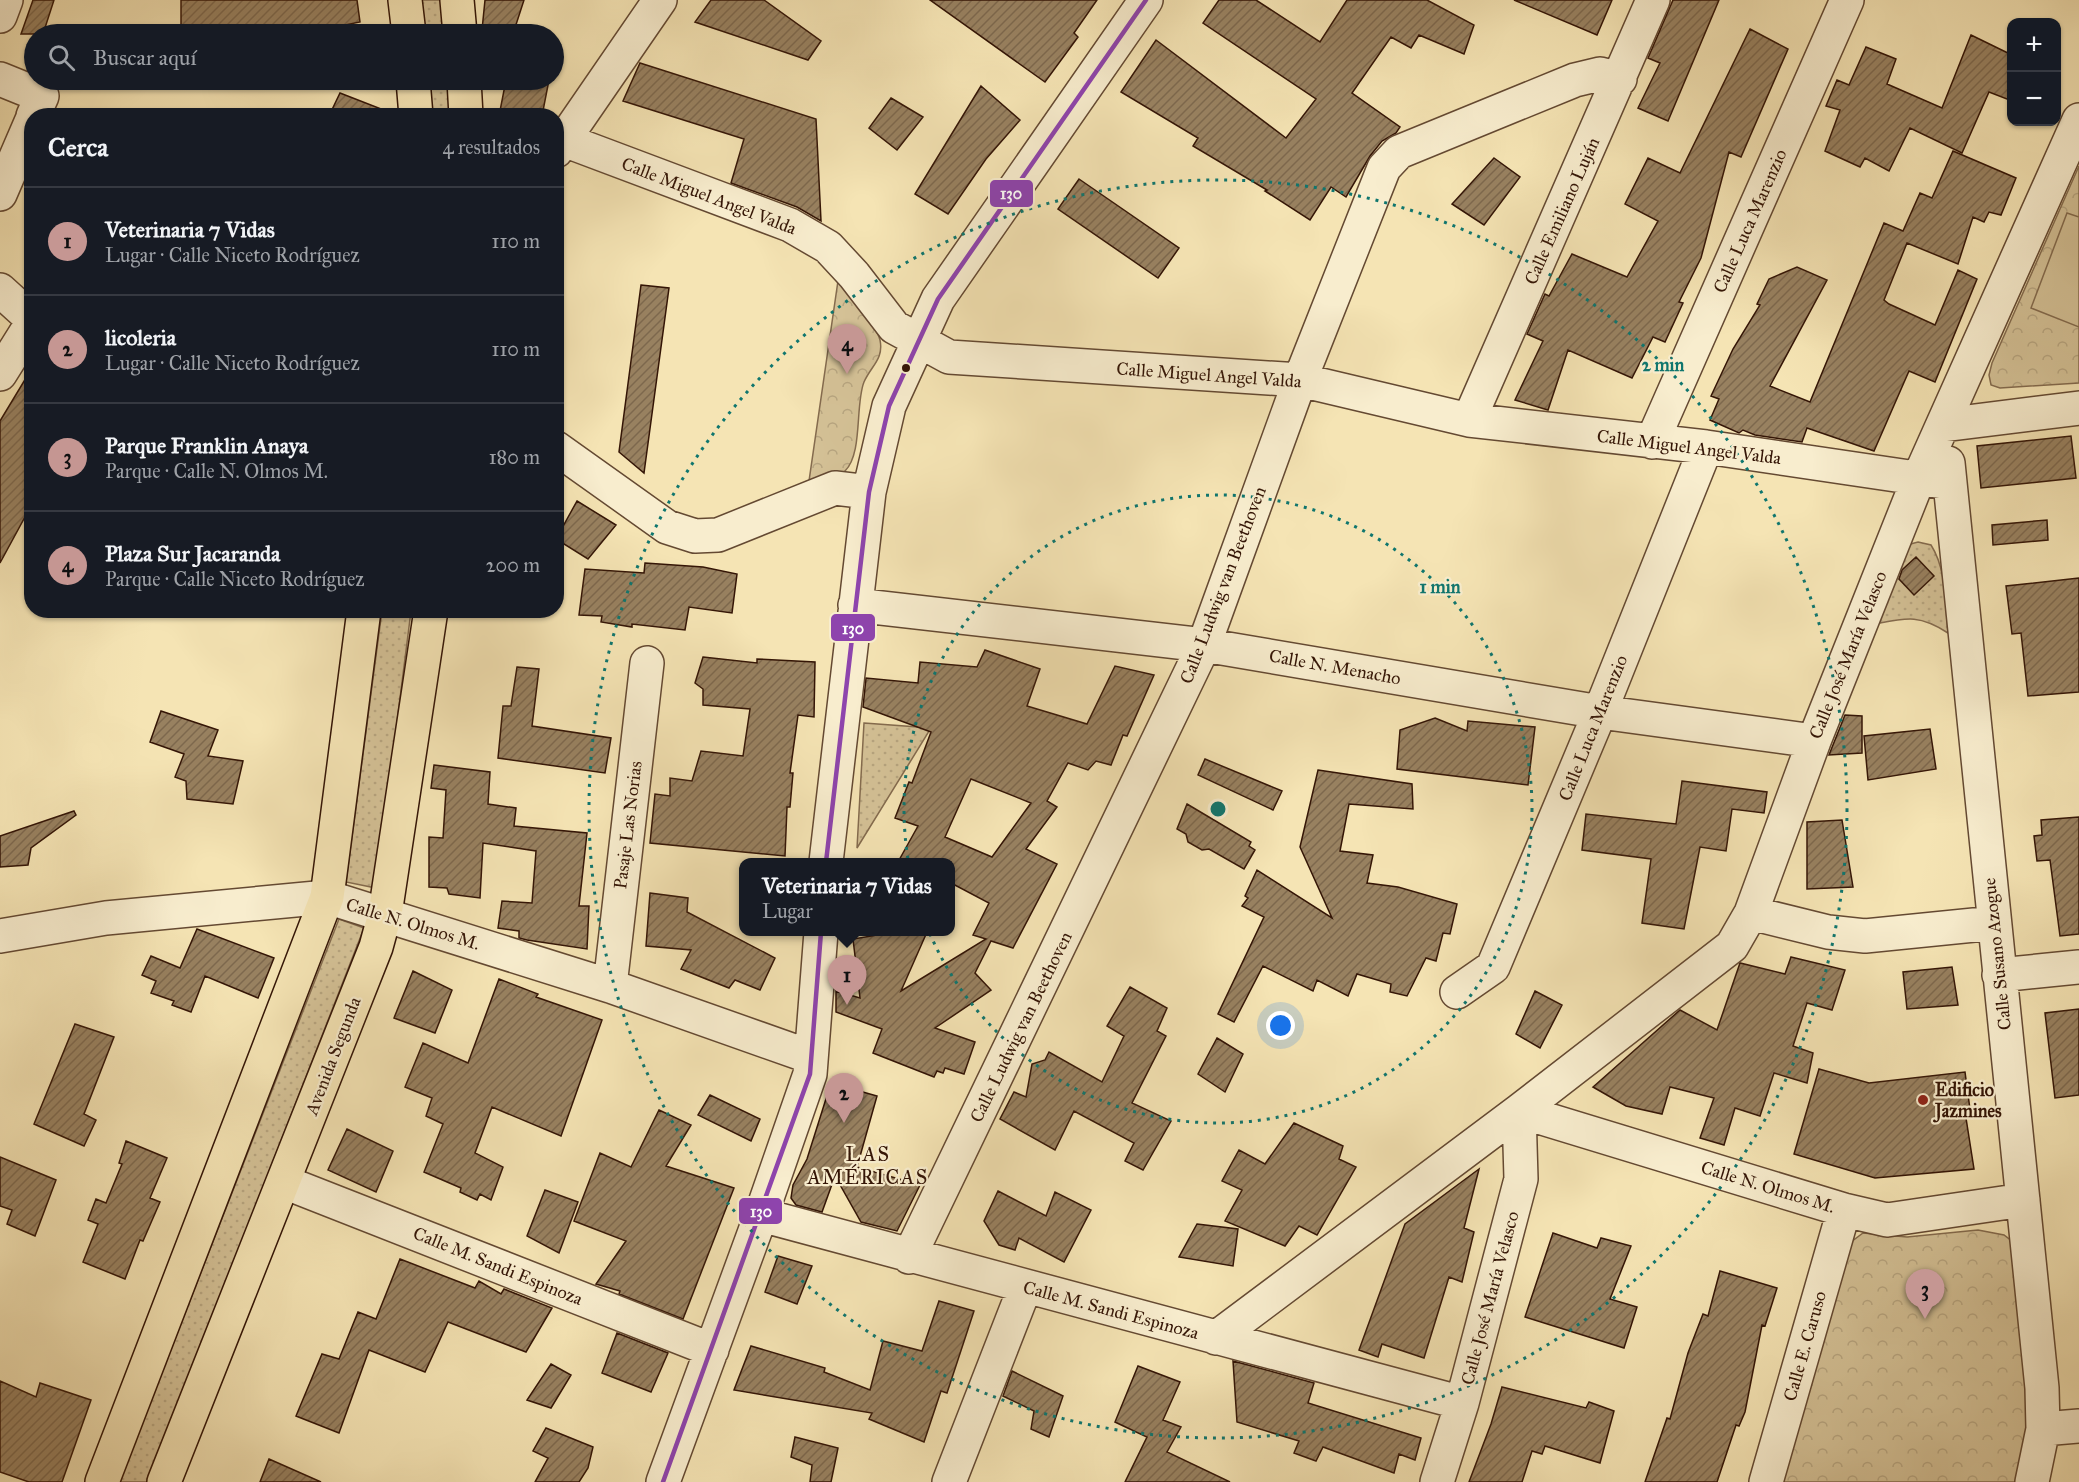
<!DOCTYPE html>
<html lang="es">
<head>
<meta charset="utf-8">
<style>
	body { margin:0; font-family:"IM FELL Great Primer",serif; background:#242831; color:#f1f3f6 }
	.controls { position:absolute; right:18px; top:18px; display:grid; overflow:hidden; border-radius:12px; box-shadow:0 2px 4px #0004 }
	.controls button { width:54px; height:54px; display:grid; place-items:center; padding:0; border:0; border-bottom:2px solid #363941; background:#171b24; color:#f1f3f6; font:30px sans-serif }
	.you { position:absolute; left:1281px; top:1026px; width:21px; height:21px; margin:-15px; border:4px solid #fff; border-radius:50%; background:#1a73e8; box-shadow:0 0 0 9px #1a73e833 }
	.badge { display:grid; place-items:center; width:39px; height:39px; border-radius:50%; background:#c59692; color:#111; font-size:20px; font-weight:700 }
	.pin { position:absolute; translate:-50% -50px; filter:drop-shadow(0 2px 3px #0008) }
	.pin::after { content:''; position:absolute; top:32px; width:21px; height:18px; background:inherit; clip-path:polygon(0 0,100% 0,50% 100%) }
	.popup { position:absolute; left:739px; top:858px; width:216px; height:78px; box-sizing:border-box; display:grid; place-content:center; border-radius:12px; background:#171b24; filter:drop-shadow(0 2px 4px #0005); font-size:20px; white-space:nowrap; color:#9ea1a6 }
	.popup b { font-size:22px; color:#f1f3f6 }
	.popup::after { content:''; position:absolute; left:50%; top:100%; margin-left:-12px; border:12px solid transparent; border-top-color:#171b24 }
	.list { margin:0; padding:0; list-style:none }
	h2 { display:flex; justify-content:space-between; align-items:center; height:78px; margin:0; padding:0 24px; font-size:26px }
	h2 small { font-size:20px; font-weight:400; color:#9ea1a6 }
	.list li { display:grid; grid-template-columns:39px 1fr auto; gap:18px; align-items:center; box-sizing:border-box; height:108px; padding:0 24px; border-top:2px solid #363941 }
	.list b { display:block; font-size:22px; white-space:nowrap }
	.list p { margin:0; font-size:20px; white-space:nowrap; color:#9ea1a6 }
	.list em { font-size:20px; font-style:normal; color:#9ea1a6 }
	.icon { flex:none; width:33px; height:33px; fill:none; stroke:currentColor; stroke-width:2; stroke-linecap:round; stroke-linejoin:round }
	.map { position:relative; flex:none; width:2079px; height:1482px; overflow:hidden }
	.search { position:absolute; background:#171b24; box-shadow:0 2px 4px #0004; left:24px; top:24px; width:540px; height:66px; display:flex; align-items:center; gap:15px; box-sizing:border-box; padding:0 21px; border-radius:33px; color:#9ea1a6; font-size:22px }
	.panel { position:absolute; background:#171b24; box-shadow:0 2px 4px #0004; left:24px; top:108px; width:540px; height:510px; border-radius:24px }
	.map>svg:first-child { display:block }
</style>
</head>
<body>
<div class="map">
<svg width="2079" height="1482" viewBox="0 0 2079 1482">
	<defs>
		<pattern id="grass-dots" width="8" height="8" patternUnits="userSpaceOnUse" patternTransform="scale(1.5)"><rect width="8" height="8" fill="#d4c196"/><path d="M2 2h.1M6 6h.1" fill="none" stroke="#b7a580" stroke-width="1.8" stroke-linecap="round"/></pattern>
		<pattern id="park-crowns" width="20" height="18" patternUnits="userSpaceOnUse" patternTransform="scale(1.5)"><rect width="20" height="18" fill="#d4c196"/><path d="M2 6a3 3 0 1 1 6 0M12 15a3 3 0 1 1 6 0" fill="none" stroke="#b7a580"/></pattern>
		<pattern id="building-hatch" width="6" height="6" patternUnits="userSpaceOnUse" patternTransform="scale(1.5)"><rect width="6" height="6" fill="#988160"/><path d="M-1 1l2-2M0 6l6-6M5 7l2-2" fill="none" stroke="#7d684d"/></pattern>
	</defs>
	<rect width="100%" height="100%" fill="#f5e4b4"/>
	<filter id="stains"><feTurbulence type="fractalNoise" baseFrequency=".00333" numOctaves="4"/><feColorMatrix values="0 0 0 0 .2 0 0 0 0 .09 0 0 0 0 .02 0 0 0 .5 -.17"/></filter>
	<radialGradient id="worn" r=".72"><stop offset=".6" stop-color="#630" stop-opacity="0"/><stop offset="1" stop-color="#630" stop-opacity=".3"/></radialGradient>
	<path fill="url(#grass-dots)" stroke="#846b4e" stroke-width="1.5" d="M419,0H442L445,34H422Z
		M426,80H449L452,115H429Z
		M1918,542L1931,545C1947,570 1945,604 1948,633C1919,614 1906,618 1875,624L1907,545Z
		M382,611H411L376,888L346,882Z
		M864,723L931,728L857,848Z
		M339,919L364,928L148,1482H119Z"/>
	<path fill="url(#park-crowns)" stroke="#846b4e" stroke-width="1.5" d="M2079,166V383L2000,388L1991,385L1989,375L1992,363Z
		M839,274C848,289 877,326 880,340C884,359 871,366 864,382C855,404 863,454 845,471C836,481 821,484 808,488Z
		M1978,1230L2004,1235L2013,1242L2030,1388L2026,1482H1779L1851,1242L1863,1233L1907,1237Z"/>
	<path fill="#d4c196" stroke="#846b4e" stroke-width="1.5" d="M2067,213L2079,217V327L2031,308Z"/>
	<path fill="url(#building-hatch)" stroke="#341506" stroke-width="1.5" fill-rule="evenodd" d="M33,0H54L43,34H21Z
		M181,0H357L360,22L301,34H181Z
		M485,0H524L513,34L482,30Z
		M711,0H764L821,41L808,60L695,22Z
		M930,0H1097L1074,33L1078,37L1045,82Z
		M1219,0H1256L1320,42L1347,0H1427L1474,25L1464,54L1419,35L1411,48L1391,37L1352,93L1400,127L1396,133L1382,141L1370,156L1346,197L1331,187L1310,220L1265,191L1267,190L1193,146L1198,138L1121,92L1156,40L1286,138L1316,99L1203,23Z
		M1514,0H1612L1597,35Z
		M1673,0H1719L1668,121L1638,108L1660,63L1648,58Z
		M1750,29L1788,49L1741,157L1729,152L1701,258L1679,302L1683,303L1665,342L1653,337L1632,378L1568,350L1548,410L1515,400L1543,341L1527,334L1545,294L1549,296L1572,254L1627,277L1658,221L1625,204L1648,158L1680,173Z
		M1971,35L2012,55V101L1989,92L1962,153L1910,128L1889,171L1865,158L1860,167L1825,151L1840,110L1826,106L1837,80L1849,85L1866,47L1896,59L1887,84L1942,108Z
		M640,63L816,119L821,221L797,207L731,183L744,139L623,101Z
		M506,80H549L542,116H499Z
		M981,86L1020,120L986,159L948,214L915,194Z
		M340,93L394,114V116H329Z
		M891,98L923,117L897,150L869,128Z
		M1953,151L2016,178L2001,215L1989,212L1984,222L1973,217L1958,264L1907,243L1884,300L1889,304L1935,325L1958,270L1977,279L1935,382L1909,371L1874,451L1807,428L1802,442L1755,435L1743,430L1739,433L1710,420L1719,399L1711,396L1733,349L1760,305L1757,304L1769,279L1797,267L1827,280L1770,386L1810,402L1884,223L1903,231L1920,193L1932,198Z
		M1494,158L1520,177L1484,225L1452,204Z
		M1079,179L1179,248L1158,278L1058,209Z
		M641,285L669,288L644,473L619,452Z
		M32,368V504L0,563V421Z
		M2071,436L2076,478L1981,488L1977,446Z
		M577,501L616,525L588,559L556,539Z
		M2047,520L2048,540L1993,545L1992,525Z
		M1916,557L1934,576L1914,595L1899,579L1902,570Z
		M645,563L703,567L737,574L732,613L689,607L685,630L632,624V627L601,622L602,616L579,615L585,569L644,573Z
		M2079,578V692L2028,696L2021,633L2012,634L2006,586Z
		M985,650L1040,669L1027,706L1087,724L1115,666L1154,675L1127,736L1123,735L1111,765L1096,761L1088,770L1068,763L1047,801L1057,807L1026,849L1057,864L1013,948L991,941L975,973L991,990L935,1028L975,1042L964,1074L945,1068L943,1073L937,1071L934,1077L873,1053L882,1029L836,1012V991L860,998L853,939L895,932H927L901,991L986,939L973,935L989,903L951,883V862H898L918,826L895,818L909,782L912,783L931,732L863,707L866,678L918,683L920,662L977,667ZM971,779L1031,803L992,857L945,837Z
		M703,657L757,663V659L815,662L814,717L798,715L790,773H793L790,807H787L785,856L650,843L655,794L670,796V778L692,781L701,751L743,756L750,709L703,705V689L695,683Z
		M517,667L539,669L532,726L611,738L605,773L498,758L503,706H511Z
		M161,711L218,730L208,756L243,761L233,804L187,799L186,781L175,777L184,754L150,742Z
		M1845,715L1862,716V753L1829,755Z
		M1435,718L1467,731L1468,721L1535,727L1528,785L1397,769L1400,730Z
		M1930,729L1936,769L1868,780L1864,736Z
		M1205,759L1282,791L1273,810L1198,775Z
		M434,765L490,772L488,804L516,808L514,826L587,833L579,906H589L587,949L527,940L519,938V931L498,928L502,901L532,903L536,851L483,843L480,898L449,894L447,888L429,887V837L443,838L446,790L431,788Z
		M1318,770L1412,784L1413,809L1349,804L1340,851L1373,855L1367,883L1398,887L1457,904L1450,934L1443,933L1436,961L1426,958L1407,996L1390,992L1391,984L1357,974L1348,996L1317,980L1313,991L1263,966L1234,1022L1218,1014L1264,917L1242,906L1248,898L1245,896L1257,870L1332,918L1300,847Z
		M1682,781L1767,792L1764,813L1732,809L1726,851L1700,847L1684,929L1642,923L1651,859L1582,850L1586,814L1676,824Z
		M1187,804L1251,842L1249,846L1255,850L1244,869L1209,849L1202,850L1188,842L1186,834L1177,829Z
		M74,811L76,815L31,848L28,865L0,867V836Z
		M2079,817V934L2060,936L2050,860L2037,861L2034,836L2042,835L2041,820Z
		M1842,820L1853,887L1807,889V822Z
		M650,893L688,898L687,912L775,958L760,990L735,980L729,988L681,969L691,950L646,946Z
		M197,929L274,958L258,998L205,976L191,1012L172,1005L174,1001L151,993L156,981L142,975L151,956L180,968Z
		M1791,957L1845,970L1832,1010L1807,1003L1793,1046L1813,1053L1807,1083L1774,1073L1760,1116L1735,1108L1724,1145L1700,1138L1714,1098L1670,1087L1662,1114L1626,1106L1593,1087L1680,1010L1717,1030L1740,963L1785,974Z
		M1952,967L1958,1005L1907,1009L1903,972Z
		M413,971L452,990L435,1033L394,1018Z
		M499,979L538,994L536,997L602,1020L561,1136L492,1107L475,1153L503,1167L491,1200L480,1194L477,1200L460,1192L461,1188L424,1172L443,1124L426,1116L432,1098L405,1087L423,1043L468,1063Z
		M1130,987L1167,1008L1157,1031L1166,1036L1132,1103L1171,1121L1143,1170L1125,1161L1134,1143L1074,1111L1055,1150L1000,1119L1014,1092L1026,1097L1032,1064L1045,1060L1049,1052L1102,1082L1124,1036L1107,1026Z
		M1535,991L1562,1005L1540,1048L1516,1034Z
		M2079,1009V1095L2055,1098L2045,1013Z
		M75,1024L114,1037L84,1114L96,1120L84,1146L34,1124Z
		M1217,1038L1243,1054L1225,1092L1198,1074Z
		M1819,1069L1869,1083L1965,1072L1971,1117L1966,1118L1974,1169L1875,1178L1794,1154Z
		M831,1083L877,1096L857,1167L920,1185L897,1231L861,1222L835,1176L822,1212L796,1205L791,1198L793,1185L807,1159Z
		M710,1095L760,1119L751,1141L698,1115Z
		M659,1110L691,1125L666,1166L734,1188L683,1319L619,1294L620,1291L596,1284L626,1241L574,1221L600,1153L631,1167Z
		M1294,1123L1343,1146L1339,1159L1356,1167L1317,1235L1299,1226L1285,1246L1225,1221L1242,1190L1222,1181L1239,1150L1265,1164Z
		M347,1129L393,1151L376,1192L328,1170Z
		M126,1141L167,1158L150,1198L160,1202L143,1241L140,1240L125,1279L83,1262L98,1224L88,1220L96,1199L106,1203L122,1164L119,1163Z
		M0,1157L56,1180L35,1236L7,1224L12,1210L0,1206Z
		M1479,1169L1464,1228L1474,1232L1462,1282L1449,1277L1424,1358L1382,1344L1378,1357L1359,1350L1405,1224Z
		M545,1190L578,1202L559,1253L527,1236Z
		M998,1191L1046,1216L1055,1192L1091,1210L1064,1262L1019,1238L1015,1250L999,1245L984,1221Z
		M1197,1224L1238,1229L1233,1266L1179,1257Z
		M1553,1233L1597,1248L1601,1238L1631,1246L1610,1299L1637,1307L1624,1348L1525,1317Z
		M778,1256L812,1266L797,1304L765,1292Z
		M400,1259L475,1288L479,1281L501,1294L504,1289L552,1308L526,1352L448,1322L425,1372L369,1350L339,1433L296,1416L322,1354L339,1359L358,1312L376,1319Z
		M1720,1271L1777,1288L1765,1326L1762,1325L1745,1412L1739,1426L1736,1425L1717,1482H1645L1667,1418L1670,1419L1688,1353L1703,1314L1708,1316Z
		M939,1301L974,1311L947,1393L941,1391L924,1442L869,1419L872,1413L734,1390L751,1346L825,1368L824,1372L870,1390L883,1341L922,1351Z
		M617,1333L668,1353L651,1392L602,1373Z
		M1233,1361L1314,1383L1308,1403L1421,1438L1415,1460L1399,1454L1394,1473L1323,1447L1316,1461L1294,1453L1299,1441L1237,1422Z
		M551,1364L571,1375L551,1408L527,1400Z
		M1138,1366L1180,1382L1163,1420L1181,1427L1167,1452L1230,1482H1125L1147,1437L1115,1422Z
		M1012,1371L1063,1396L1049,1437L1031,1429L1034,1411L1003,1396Z
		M0,1381L36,1397L40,1383L91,1400L62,1482H29L0,1472Z
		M1502,1387L1586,1408L1589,1402L1614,1411L1600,1463L1545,1446L1542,1454L1532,1451L1522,1482H1469L1491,1424Z
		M546,1428L593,1447L588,1468L579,1482H535L548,1458L533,1451Z
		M795,1437L838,1448L831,1482H810L812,1465L791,1457Z
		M269,1459L321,1482H260Z"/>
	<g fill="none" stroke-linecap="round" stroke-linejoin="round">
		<defs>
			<path id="minor" d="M0,16L6,0
				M0,79L42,96L33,116
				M564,140L790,225L828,247L854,275L894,327L949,357L1300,380L1469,420L1706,447L1950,483
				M556,151L660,0
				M0,194L32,120
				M0,290L32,319
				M0,374L32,323
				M1469,420L1653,0
				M1943,425L2079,408
				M1652,442L1847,0
				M556,448L667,527L695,536L718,535L835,488L869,492
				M1948,463L2042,1388L2043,1429L2032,1482
				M855,605L1204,645L1600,712L1814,741
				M826,862L869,492L889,406L938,299L1146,0
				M1751,913L1828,932L1865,936L1994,923
				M0,936L106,918L327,897L610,986L811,1057
				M1999,975L2079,967
				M610,986L647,663
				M1457,992L1493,967L1600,712L1706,447
				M1519,1111L1844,1210L1887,1220L2023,1200
				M284,1182L712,1350
				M761,1215L1462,1403
				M909,1257L1204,645L1300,380L1384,168L1399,152L1575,80L1600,74L1620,79
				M1216,1338L1519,1111L1732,946L1751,913L1814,741L1918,480L2079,120
				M2043,1429L2079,1426
				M663,1482L761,1215L810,1074L821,932
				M949,1482L1025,1287
				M1437,1482L1462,1403L1521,1179L1519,1111
				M1766,1482L1844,1210"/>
			<path id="major" d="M405,0L409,34
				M457,0L460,34
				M413,80L416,116
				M464,80L466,116
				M102,1482L327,897L364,610
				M164,1482L376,947L385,914L431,610"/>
		</defs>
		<use href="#minor" stroke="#644932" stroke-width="36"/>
		<use href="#major" stroke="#341506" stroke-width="36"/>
		<use href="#minor" stroke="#f8edce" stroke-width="33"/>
		<use href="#major" stroke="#f5e4b4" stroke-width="33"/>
		<defs>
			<path id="bus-1" d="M826,862L869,492L889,406L938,299L1146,0
				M663,1482L810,1074L821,932"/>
		</defs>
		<use href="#bus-1" stroke="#f8edce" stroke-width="9"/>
		<use href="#bus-1" stroke="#8e44ad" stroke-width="4.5"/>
	</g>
	<g fill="none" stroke="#0f766e" stroke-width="3" stroke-dasharray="3 6">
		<circle cx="1218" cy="809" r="314"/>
		<circle cx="1218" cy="809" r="629"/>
	</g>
	<circle fill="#341506" stroke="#f8edce" stroke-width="2" cx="906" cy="368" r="5"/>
	<circle fill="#8f2418" stroke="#f8edce" stroke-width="2" cx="1923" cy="1100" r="6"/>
	<g text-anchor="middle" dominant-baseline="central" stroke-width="4.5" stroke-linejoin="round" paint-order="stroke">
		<g font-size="18" fill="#341506" stroke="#f8edce">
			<text transform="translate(709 196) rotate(21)">Calle Miguel Angel Valda</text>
			<text transform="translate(1562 211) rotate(-66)">Calle Emiliano Luján</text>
			<text transform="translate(1750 221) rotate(-66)">Calle Luca Marenzio</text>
			<text transform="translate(1209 375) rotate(4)">Calle Miguel Angel Valda</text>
			<text transform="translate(1689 447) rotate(7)">Calle Miguel Angel Valda</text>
			<text transform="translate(1223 585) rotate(-69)">Calle Ludwig van Beethoven</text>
			<text transform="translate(1848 655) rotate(-68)">Calle José María Velasco</text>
			<text transform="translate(1335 667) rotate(10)">Calle N. Menacho</text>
			<text transform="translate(1593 728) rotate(-68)">Calle Luca Marenzio</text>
			<text transform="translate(628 825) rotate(-83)">Pasaje Las Norias</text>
			<text transform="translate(413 924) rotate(17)">Calle N. Olmos M.</text>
			<text transform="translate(1997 954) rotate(-96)">Calle Susano Azogue</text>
			<text transform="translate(1021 1027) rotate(-64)">Calle Ludwig van Beethoven</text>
			<text transform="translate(333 1056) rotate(-69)">Avenida Segunda</text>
			<text transform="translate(1768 1187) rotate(17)">Calle N. Olmos M.</text>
			<text transform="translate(498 1266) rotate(22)">Calle M. Sandi Espinoza</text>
			<text transform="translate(1490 1298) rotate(-75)">Calle José María Velasco</text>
			<text transform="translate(1111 1310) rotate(15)">Calle M. Sandi Espinoza</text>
			<text transform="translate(1805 1346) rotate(-74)">Calle E. Caruso</text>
		</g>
		<g font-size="18" font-weight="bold" fill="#341506" stroke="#f8edce" text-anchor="start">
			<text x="1935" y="1090">Edificio<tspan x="1935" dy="21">Jazmines</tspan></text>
		</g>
		<g font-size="20" letter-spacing="1.5" fill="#341506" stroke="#f8edce">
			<text x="868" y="1154">LAS<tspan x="868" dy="23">AMÉRICAS</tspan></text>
		</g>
	</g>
	<circle cx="1218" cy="809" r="9" fill="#0f766e" stroke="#f8edce" stroke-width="3"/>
	<g font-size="18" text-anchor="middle" font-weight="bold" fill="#0f766e" stroke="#f8edce" stroke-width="4.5" stroke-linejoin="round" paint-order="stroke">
		<text x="1663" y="371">2 min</text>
		<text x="1440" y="593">1 min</text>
	</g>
	<g stroke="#f8edce" stroke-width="2">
		<rect x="989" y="179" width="45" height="29" rx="6" fill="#8e44ad"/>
		<rect x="830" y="613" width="46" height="29" rx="6" fill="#8e44ad"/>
		<rect x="738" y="1197" width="45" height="28" rx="6" fill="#8e44ad"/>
	</g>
	<g font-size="16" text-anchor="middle" font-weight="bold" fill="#fff">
		<text x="1011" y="199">130</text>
		<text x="853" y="634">130</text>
		<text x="761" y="1217">130</text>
	</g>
	<rect width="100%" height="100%" filter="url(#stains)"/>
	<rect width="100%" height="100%" fill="url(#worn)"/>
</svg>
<div class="controls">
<button>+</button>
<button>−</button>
</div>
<div class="you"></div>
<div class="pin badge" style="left:847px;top:1005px">1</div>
<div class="popup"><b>Veterinaria 7 Vidas</b>Lugar</div>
<div class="pin badge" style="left:844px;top:1123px">2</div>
<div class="pin badge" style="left:1925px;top:1319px">3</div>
<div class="pin badge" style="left:847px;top:374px">4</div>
<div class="search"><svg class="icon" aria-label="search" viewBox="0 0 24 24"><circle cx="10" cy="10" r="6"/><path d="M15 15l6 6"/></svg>Buscar aquí</div>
<section class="panel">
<h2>Cerca<small>4 resultados</small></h2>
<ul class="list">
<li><span class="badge">1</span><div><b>Veterinaria 7 Vidas</b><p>Lugar · Calle Niceto Rodríguez</p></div><em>110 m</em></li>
<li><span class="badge">2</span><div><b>licoleria</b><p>Lugar · Calle Niceto Rodríguez</p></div><em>110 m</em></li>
<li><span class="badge">3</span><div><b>Parque Franklin Anaya</b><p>Parque · Calle N. Olmos M.</p></div><em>180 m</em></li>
<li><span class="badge">4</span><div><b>Plaza Sur Jacaranda</b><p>Parque · Calle Niceto Rodríguez</p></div><em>200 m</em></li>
</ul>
</section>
</div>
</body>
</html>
